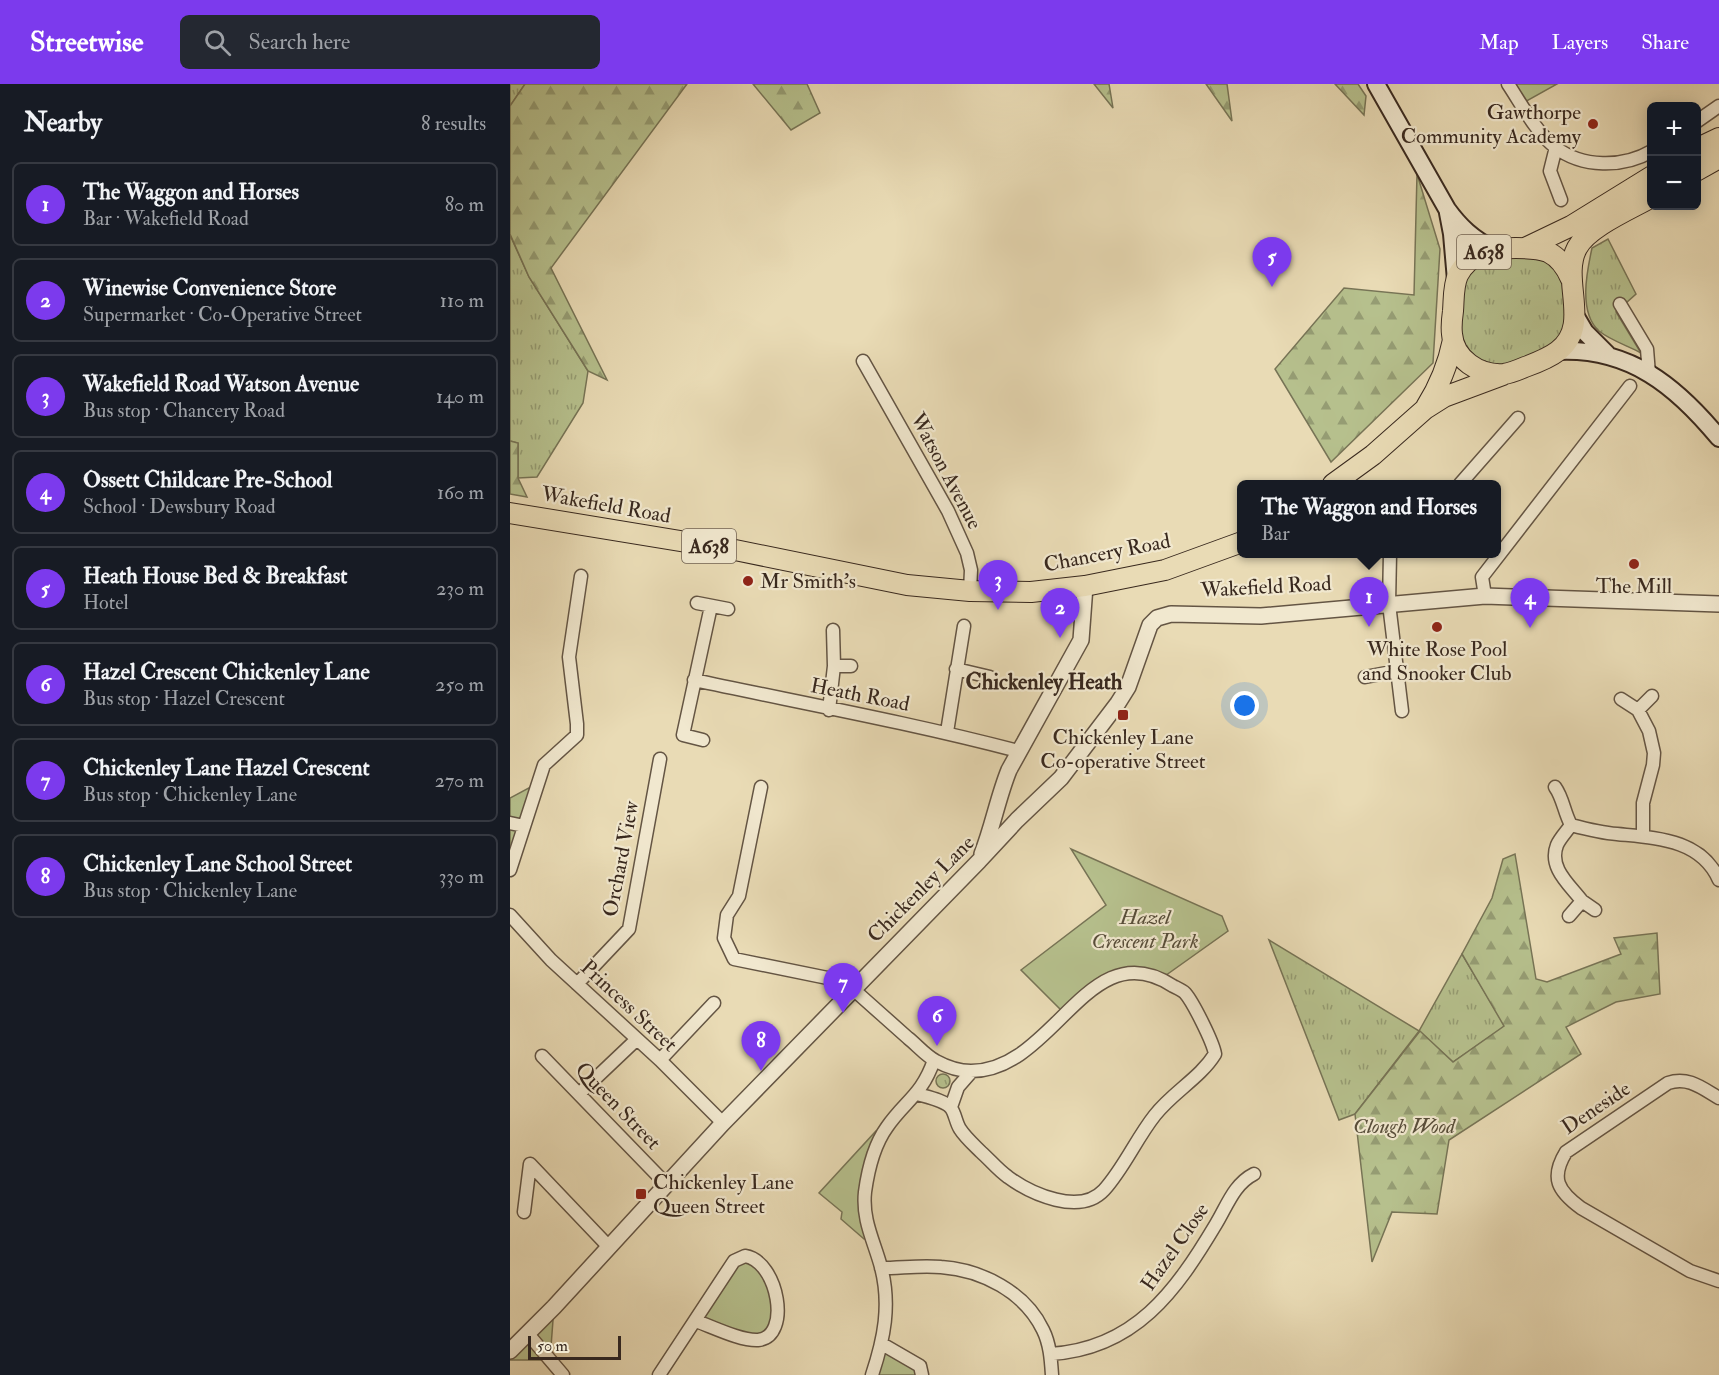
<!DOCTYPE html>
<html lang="en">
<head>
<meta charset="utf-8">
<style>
	body { margin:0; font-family:"IM FELL Double Pica",serif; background:#242831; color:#f1f3f6 }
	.controls { position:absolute; right:18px; top:18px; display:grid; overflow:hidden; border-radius:9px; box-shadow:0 3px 15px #0003 }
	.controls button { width:54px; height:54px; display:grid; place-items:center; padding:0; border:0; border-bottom:2px solid #363941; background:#171b24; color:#f1f3f6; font:30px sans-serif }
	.scale { position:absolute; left:18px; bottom:15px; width:93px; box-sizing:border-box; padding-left:6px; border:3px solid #38281e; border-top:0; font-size:16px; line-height:21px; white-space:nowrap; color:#38281e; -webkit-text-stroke:4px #f1e8cf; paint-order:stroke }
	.you { position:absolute; left:735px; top:622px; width:21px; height:21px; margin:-15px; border:4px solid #fff; border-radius:50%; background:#1a73e8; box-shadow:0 0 0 9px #1a73e833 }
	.badge { display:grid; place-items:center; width:39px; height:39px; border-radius:50%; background:#7c3aed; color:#fff; font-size:20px; font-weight:700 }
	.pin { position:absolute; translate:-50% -50px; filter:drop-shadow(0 2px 3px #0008) }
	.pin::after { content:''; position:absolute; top:32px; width:21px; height:18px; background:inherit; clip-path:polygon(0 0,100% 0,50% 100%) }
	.popup { position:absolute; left:727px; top:396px; width:264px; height:78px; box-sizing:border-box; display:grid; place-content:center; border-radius:9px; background:#171b24; filter:drop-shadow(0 2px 4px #0005); font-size:20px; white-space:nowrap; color:#9ea1a6 }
	.popup b { font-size:22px; color:#f1f3f6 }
	.popup::after { content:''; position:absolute; left:50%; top:100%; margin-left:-12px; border:12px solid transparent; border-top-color:#171b24 }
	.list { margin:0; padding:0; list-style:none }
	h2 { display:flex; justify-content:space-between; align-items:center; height:78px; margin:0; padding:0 24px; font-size:26px }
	h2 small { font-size:20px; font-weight:400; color:#9ea1a6 }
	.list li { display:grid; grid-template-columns:39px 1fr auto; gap:18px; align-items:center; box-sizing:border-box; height:84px; margin:0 12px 12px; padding:0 12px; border:2px solid #363941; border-radius:9px }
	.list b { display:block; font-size:22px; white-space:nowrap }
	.list p { margin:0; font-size:20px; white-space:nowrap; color:#9ea1a6 }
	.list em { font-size:20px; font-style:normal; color:#9ea1a6 }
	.icon { flex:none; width:33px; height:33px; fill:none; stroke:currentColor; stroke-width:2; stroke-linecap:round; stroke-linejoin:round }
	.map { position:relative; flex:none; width:1209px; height:1291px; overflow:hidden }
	header { display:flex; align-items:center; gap:36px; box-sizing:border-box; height:84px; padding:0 30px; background:#7c3aed; color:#fff }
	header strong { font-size:28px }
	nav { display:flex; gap:33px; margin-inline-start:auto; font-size:21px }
	.search { width:420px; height:54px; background:#242831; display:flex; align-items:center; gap:15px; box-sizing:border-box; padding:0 21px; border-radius:9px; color:#9ea1a6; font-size:22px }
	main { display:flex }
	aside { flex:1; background:#171b24 }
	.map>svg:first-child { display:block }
</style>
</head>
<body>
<header>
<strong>Streetwise</strong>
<div class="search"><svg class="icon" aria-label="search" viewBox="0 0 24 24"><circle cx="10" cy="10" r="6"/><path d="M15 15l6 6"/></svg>Search here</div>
<nav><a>Map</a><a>Layers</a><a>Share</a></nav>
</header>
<main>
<aside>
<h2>Nearby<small>8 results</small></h2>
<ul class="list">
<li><span class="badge">1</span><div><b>The Waggon and Horses</b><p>Bar · Wakefield Road</p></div><em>80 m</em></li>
<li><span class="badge">2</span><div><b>Winewise Convenience Store</b><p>Supermarket · Co-Operative Street</p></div><em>110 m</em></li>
<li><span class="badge">3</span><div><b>Wakefield Road Watson Avenue</b><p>Bus stop · Chancery Road</p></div><em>140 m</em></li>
<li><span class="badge">4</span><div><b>Ossett Childcare Pre-School</b><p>School · Dewsbury Road</p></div><em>160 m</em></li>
<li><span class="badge">5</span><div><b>Heath House Bed &amp; Breakfast</b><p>Hotel</p></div><em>230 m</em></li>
<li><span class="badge">6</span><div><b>Hazel Crescent Chickenley Lane</b><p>Bus stop · Hazel Crescent</p></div><em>250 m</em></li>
<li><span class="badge">7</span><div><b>Chickenley Lane Hazel Crescent</b><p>Bus stop · Chickenley Lane</p></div><em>270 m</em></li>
<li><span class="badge">8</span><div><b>Chickenley Lane School Street</b><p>Bus stop · Chickenley Lane</p></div><em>330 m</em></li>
</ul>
</aside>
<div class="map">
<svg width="1209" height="1291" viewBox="0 0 1209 1291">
	<defs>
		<pattern id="grass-tufts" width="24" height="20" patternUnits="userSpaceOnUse" patternTransform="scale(1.5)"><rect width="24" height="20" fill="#b6c08d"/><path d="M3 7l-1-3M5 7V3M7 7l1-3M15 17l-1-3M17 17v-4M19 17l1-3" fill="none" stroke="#959c73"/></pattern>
		<pattern id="forest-firs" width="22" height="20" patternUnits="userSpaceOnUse" patternTransform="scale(1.5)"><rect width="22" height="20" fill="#b6c08d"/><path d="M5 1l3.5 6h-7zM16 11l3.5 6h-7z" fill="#959c73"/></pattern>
	</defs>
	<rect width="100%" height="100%" fill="#e9dbb5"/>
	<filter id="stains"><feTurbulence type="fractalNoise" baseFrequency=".00333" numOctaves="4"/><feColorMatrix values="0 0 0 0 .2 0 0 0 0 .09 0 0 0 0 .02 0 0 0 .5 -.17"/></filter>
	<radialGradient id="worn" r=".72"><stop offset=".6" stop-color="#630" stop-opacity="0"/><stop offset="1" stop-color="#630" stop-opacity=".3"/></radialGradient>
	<path fill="url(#grass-tufts)" stroke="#777456" stroke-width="1.5" d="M0,0H15L0,22Z
		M0,151L19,193L78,287L73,319L27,393L8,394V359L0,357Z
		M1098,155L1126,210L1106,228L1131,269C1118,262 1100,256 1089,247C1068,228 1077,187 1082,164Z
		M996,164L1055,183L1056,259L984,290L943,256L946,196Z
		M759,856L909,947L952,870L995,942L943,978L909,947L845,1030L829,1036Z
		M426 997a7 7 0 1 1 14 0a7 7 0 1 1-14 0Z"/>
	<path fill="url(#forest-firs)" stroke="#777456" stroke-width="1.5" d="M15,0H177L41,184L97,296L78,287L19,193L0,150V22Z
		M243,0H297L310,29L281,46Z
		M584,0H599L603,24Z
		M696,0H717L722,37Z
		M825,0H848L856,12L854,31Z
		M907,90L930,165L923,279L821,378L765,285L834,204L904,211Z
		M0,357L8,359V394L17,413L0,410Z
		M1005,770L1026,895L1037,898L1111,870L1104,854L1147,849L1150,910L1106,918L1056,943L1071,970L939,1056L927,1130L882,1128L862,1178L845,1030L910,947L943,978L994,942L952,870L982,814L993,775Z"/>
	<path fill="#b6c08d" stroke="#777456" stroke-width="1.5" d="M998,0H1047L1011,20Z
		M28,699L0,786V714Z
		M561,765L712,832L718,847L652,894L610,890L555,930L511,886L596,821Z
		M377,1043L358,1094L361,1153L354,1155L331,1135L332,1128L309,1109L366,1047Z
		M246,1175L267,1226L253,1255L186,1237L224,1177Z
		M44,1223L40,1276H0V1267Z
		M372,1260L412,1291H362Z"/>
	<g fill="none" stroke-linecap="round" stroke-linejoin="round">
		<defs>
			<path id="minor" d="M998,0C1012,21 1025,47 1045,63C1072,84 1113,84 1142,67
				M1186,38L1209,22
				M1046,63L1040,87L1051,116
				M1110,220L1137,265L1139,290
				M353,277L438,427L457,469L461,486L460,507
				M950,400L1008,334
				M880,470L879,520L892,627
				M975,512L972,493L1120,302
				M187,519L218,525
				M324,582H341
				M446,585L480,593
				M855,593L887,587
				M184,596C292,619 401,639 508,667
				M1111,615L1128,626L1139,647L1144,669L1143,681L1133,719V751
				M319,626L324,582L323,546
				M1128,626L1142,612
				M437,648L454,542
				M193,656L173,651L201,522
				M251,703L229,812L217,831L214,854L224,875L347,900
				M1045,703C1053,714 1054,728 1061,741C1076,745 1092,749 1107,750C1146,754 1191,755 1209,796
				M0,739L14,742
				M1061,741C1057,747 1050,754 1047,761C1038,784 1060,801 1072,817
				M0,786L34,681L67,651V640L59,573L71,492
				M0,831L41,876L150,976L213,1039
				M1059,832L1072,817L1085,826
				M67,900L119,845L150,675
				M343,905C361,921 380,938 398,954C407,961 416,972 426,977C437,983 449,987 461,987C545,987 578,846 663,902C667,904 672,906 675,909C683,918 703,958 705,970C690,994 663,1008 645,1031C626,1055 614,1084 594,1106C570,1132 521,1110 498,1093C488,1086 480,1076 471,1068C464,1061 455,1053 450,1045C446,1039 445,1029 441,1024C434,1016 417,1013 407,1010
				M32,972L156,1100
				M150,976L204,919
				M69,1010L127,955
				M1209,1014C1192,1004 1178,992 1158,999L1056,1068C1040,1094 1048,1107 1071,1124L1180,1187L1209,1197
				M441,1023L448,1003L462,987
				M14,1128L20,1080L99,1163
				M371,1184C391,1184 412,1181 431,1183C472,1186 515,1208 533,1246C540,1260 541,1276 542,1291
				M18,1250L53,1291
				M372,1260L410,1282L412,1291
				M540,1270C625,1265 666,1207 706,1140C717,1122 724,1100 744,1090
				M149,1291L224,1177L235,1172C268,1177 282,1253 248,1256C231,1257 203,1243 186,1237
				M362,1291C374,1255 381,1221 371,1183C364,1157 352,1136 355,1108C358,1086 364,1061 377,1043C395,1017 412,1011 424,976"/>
			<path id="tertiary" d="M472,770C483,742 488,713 499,686L571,556L575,502
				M0,1267L44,1223L213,1039L469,777L507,736L551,694L608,619L618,603L640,541L647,534L661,530L751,532L975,512L1209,520"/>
			<path id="secondary" d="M866,0L937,125C950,143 963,155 983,165
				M938,129L942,150L946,196
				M1065,231L1075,248L1097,270
				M1049,267C1120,264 1166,302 1209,354"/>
			<path id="trunk" d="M1186,65L1209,54
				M1186,87L1209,74
				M1015,164L1061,142L1142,92
				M1061,195C1056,183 1050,174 1038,168C1028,164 1017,164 1006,164C983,164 960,168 948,191C943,202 944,215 943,227C942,234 941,242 942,250C944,275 969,292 994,290C1001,289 1008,286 1015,283C1026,279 1039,274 1048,267C1082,241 1050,196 1067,164C1078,143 1121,125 1142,113
				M916,323C930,301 938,281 943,256
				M823,400L863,371L915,325L934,313L993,291
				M0,429L225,466L397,501L460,507L521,508L575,502L655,486L732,458"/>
		</defs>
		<use href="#minor" stroke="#645544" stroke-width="15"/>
		<use href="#tertiary" stroke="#645544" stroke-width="18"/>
		<use href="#secondary" stroke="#38281e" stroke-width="20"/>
		<use href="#trunk" stroke="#38281e" stroke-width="22"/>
		<use href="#minor" stroke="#f1e8cf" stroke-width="12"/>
		<use href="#tertiary" stroke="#f1e8cf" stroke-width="15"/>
		<use href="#secondary" stroke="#f1e8cf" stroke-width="16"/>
		<use href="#trunk" stroke="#e9dbb5" stroke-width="20"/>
	</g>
	<g fill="#8f2418" stroke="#f1e8cf" stroke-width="2">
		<circle cx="1083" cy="40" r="6"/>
		<circle cx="1124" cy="480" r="6"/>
		<circle cx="238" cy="497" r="6"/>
		<circle cx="927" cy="543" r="6"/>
		<rect x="607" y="625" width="12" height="12" rx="3"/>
		<rect x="125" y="1104" width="12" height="12" rx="3"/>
	</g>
	<g text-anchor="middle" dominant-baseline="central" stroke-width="4.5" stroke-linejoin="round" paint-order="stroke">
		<g fill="#f1e8cf" stroke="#706253" stroke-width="1.5">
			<rect x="947" y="151" width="54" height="34" rx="4.5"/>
			<rect x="172" y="445" width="54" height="34" rx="4.5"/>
		</g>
		<g font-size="20" font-weight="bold" fill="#38281e">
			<text x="974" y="168">A638</text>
			<text x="199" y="462">A638</text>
		</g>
		<g font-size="21" fill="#38281e" stroke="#f1e8cf">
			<text x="1071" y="28" text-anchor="end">Gawthorpe<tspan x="1071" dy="24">Community Academy</tspan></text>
			<text x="250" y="497" text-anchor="start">Mr Smith's</text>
			<text x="1124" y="502">The Mill</text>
			<text x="927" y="565">White Rose Pool<tspan x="927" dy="24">and Snooker Club</tspan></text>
			<text x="613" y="653">Chickenley Lane<tspan x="613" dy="24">Co-operative Street</tspan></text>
			<text x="143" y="1098" text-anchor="start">Chickenley Lane<tspan x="143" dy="24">Queen Street</tspan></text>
		</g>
		<g font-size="21" fill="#38281e" stroke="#f1e8cf">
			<text transform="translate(436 387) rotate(62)">Watson Avenue</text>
			<text transform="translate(96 421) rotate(10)">Wakefield Road</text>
			<text transform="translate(597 469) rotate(-11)">Chancery Road</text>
			<text transform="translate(756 503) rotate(-3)">Wakefield Road</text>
			<text transform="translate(350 611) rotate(11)">Heath Road</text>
			<text transform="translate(111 775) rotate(-79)">Orchard View</text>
			<text transform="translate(411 805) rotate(-45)">Chickenley Lane</text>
			<text transform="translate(119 922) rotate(43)">Princess Street</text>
			<text transform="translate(108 1022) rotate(46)">Queen Street</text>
			<text transform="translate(1086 1024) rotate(-34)">Deneside</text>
			<text transform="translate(665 1163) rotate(-55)">Hazel Close</text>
		</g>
		<g font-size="21" font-style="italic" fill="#584e3a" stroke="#f1e8cf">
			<text x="635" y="833">Hazel<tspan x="635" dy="24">Crescent Park</tspan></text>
			<text x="894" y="1042">Clough Wood</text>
		</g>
		<g font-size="22" font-weight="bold" fill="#38281e" stroke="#f1e8cf">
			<text x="534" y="598">Chickenley Heath</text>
		</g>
	</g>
	<rect width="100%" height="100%" filter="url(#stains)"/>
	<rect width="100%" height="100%" fill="url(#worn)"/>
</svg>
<div class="controls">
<button>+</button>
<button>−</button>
</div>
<div class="scale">50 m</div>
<div class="you"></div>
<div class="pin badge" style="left:859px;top:543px">1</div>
<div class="popup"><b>The Waggon and Horses</b>Bar</div>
<div class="pin badge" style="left:550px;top:554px">2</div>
<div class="pin badge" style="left:488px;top:526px">3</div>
<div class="pin badge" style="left:1020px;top:544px">4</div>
<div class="pin badge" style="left:762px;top:203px">5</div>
<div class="pin badge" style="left:427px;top:962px">6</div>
<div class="pin badge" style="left:333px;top:929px">7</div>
<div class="pin badge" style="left:251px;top:987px">8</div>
</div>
</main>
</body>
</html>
